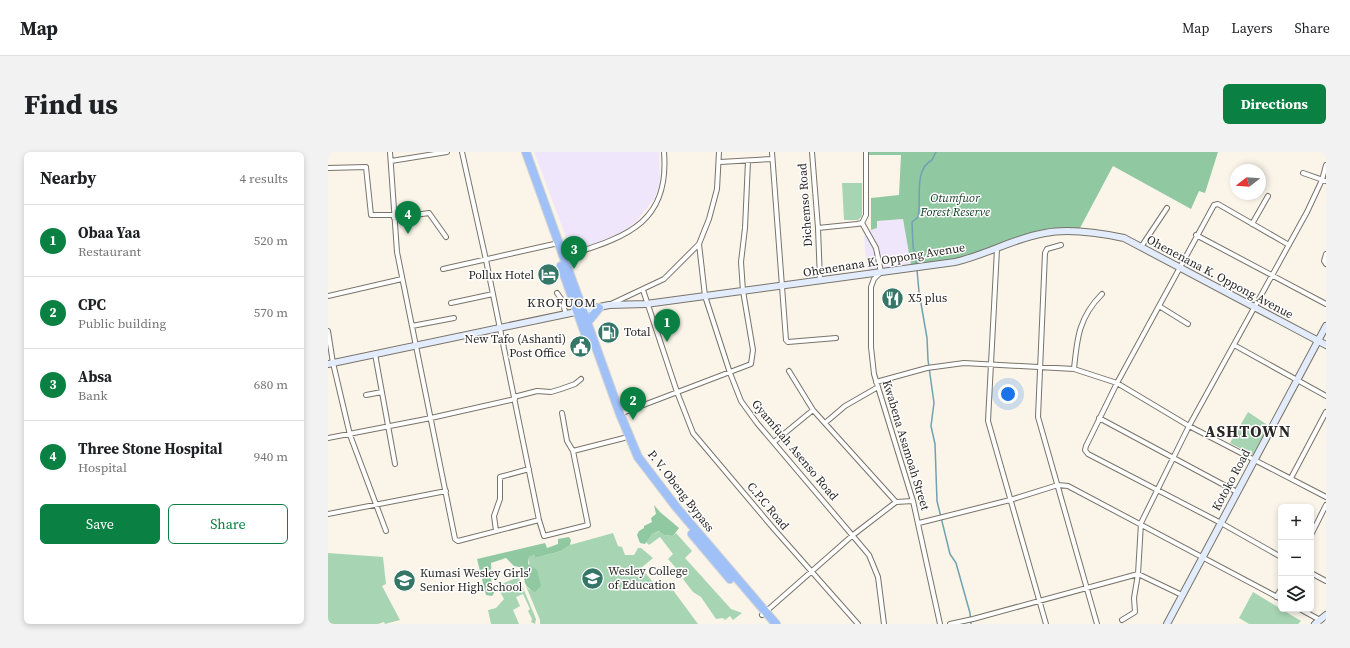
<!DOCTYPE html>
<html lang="en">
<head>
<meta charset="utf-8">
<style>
	body { margin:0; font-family:"Source Serif 4",serif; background:#f2f2f2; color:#202124 }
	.controls { position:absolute; right:12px; bottom:12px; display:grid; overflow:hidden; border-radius:6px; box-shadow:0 2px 6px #0003 }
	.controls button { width:36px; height:36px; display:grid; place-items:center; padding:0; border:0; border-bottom:1px solid #e0e0e0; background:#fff; color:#202124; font:20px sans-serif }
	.compass { position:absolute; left:902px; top:12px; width:36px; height:36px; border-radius:50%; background:#fff; box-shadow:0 2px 6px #0003; rotate:253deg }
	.you { position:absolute; left:680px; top:242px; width:14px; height:14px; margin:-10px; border:3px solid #fff; border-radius:50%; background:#1a73e8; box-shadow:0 0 0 6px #1a73e833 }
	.badge { display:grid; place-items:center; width:26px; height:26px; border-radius:50%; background:#0b8043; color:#fff; font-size:13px; font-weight:700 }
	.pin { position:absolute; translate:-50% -33px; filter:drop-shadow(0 1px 2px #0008) }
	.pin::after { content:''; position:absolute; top:21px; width:14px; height:12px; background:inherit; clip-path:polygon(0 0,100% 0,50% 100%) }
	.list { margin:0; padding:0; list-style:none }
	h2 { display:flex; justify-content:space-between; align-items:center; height:52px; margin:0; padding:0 16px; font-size:17px }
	h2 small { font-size:13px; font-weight:400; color:#757577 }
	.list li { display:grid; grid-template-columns:26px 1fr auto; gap:12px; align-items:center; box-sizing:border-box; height:72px; padding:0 16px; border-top:1px solid #e0e0e0 }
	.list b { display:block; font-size:15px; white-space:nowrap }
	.list p { margin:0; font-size:13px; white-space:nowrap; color:#757577 }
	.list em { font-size:13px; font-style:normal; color:#757577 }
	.actions { display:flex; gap:8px; padding:12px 16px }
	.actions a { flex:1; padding:9px 0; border:1px solid #0b8043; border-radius:6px; text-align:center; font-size:14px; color:#0b8043 }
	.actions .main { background:#0b8043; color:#fff }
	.icon { flex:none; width:22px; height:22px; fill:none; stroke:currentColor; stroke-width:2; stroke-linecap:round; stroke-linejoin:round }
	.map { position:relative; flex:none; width:998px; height:472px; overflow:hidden; border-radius:6px }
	header { display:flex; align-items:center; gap:24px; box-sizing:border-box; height:56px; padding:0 20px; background:#fff; border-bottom:1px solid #e0e0e0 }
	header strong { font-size:19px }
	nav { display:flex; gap:22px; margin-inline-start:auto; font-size:14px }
	.intro { display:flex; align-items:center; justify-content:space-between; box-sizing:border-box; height:96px; padding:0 24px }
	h1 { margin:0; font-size:28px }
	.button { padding:10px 18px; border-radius:6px; background:#0b8043; color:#fff; font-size:14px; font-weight:700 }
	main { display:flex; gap:24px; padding:0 24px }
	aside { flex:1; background:#fff; border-radius:6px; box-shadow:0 2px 6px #0003 }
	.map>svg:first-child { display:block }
</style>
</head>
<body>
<header>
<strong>Map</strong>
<nav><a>Map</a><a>Layers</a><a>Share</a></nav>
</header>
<div class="intro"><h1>Find us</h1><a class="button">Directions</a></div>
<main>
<aside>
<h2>Nearby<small>4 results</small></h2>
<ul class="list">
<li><span class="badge">1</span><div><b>Obaa Yaa</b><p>Restaurant</p></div><em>520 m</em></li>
<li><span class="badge">2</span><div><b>CPC</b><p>Public building</p></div><em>570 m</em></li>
<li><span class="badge">3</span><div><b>Absa</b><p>Bank</p></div><em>680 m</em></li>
<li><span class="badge">4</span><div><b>Three Stone Hospital</b><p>Hospital</p></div><em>940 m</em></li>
</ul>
<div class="actions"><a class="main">Save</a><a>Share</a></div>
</aside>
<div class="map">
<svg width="998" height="472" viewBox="0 0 998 472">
	<rect width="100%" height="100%" fill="#faf4e9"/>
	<path fill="#f0e6fc" d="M206,0H331L332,33L326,47L307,71L290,83L244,101Z
		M575,67L583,113L539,119L536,84L543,78L549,76V69Z"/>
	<path fill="#a7d5b4" d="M514,31H534V64L530,68H516Z
		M920,260L941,274L925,303L902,291Z
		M332,379L336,383L345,384L348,381L364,399L357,406L403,457L414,461L405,468L402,464L397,468L395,466L388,467L373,445L365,440L355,427L359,423L354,415L349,417L340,407L345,402L332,385L321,393L318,390L324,382Z
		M285,381L290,394L294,395L297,403H306L310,396H313L325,406L313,416L330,436L342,434L370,472H212V468L198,434L202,438L201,405L206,403L207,406L233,399L242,393Z
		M0,401L55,405L58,432L54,434L72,468L57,472L56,470L50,472H0Z
		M188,426H191L208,467L207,472L203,470L204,467L200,459L202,457L195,442L188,445L192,454L185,458L191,472H163L160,458L168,456L176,447L169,434Z
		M925,440L973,469L970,472H921L911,466Z"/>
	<path fill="#90c8a1" d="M540,0H890L877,41L871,39L863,57L785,14L752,76H726L707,80L657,100L629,107L583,113L575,67L549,69V76L543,78V46L571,43L573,3H540Z
		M326,353L332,360L351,376L345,384L336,383L331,379L324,382L317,392L312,391L309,383L311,379L316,376V374L324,370L323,366L328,362Z
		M241,385L243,388L242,393L233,399L207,406L206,403L201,405L200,412L209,418L213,434L207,440C193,433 197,428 196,416L186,414L178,406L163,411C164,421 162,432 166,441L164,444L158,443L149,407L217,391L219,396L230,392V387Z"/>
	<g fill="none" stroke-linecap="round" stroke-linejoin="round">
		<path stroke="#70a2b2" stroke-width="1.5" d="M589,114L585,94L584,70L590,65C594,48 585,18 604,8L608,0
			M589,118L591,140L599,186L600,208L606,251L603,274L607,292L609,349L622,402L628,411L642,461L643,472"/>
		<defs>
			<path id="street" d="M62,0L69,100L127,387L130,389L211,368
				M134,0L158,108L211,368L216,384L260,373L245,299L239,289L234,261
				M444,0L458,188L460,190L508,186
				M484,0L490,76L492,129
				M63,9L119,0
				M392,10L444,7
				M0,16L38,15L43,63H65
				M975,21L998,29
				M66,66L101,61L118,85
				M534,71L548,96L553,120L546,127L543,135V195L546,222L585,349L612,472
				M924,72L940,44
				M490,76L529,72L534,71L538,63V0
				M868,83L998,152
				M371,92L377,144L402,221L413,249L429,271L541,403L550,425L556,472
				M733,93L719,97L717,101L710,265L769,472
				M813,95L839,56
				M669,97L660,269L718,472
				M998,102L996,109L998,112
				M236,105C295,85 342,74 336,0
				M115,117L226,92
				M315,138L349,240L365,281L446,377L530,472
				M229,141L234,148L238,163
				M0,144L74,127
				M123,151L165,142
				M283,152L336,127L371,92L381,67L389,37L391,0
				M831,154L860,172
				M84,174L126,166
				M0,179L5,211L22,283L58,379
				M906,193L998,244
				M47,202L67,312
				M746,217C749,186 751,165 774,142
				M461,219L485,258L568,350
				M548,230L599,216L636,211L746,217L789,231L861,274L998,345
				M38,243L54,240
				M186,245L209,239L223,240L233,237L247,232L253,227
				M292,262L423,212L425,198L415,139L413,110L417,76L420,9
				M771,266L909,340
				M497,271L517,254L550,235
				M0,286L103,266L187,247
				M446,290L485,258
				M245,299L296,286
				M963,326L998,260
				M0,362L118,339
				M591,371L682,348L730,333L740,334L953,447
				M168,379L166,364L172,347V325L201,317
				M983,383L998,353
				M953,405L893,371L760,302L757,298L758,294L789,231L886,53L890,52L961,93
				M983,421L998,429
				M948,445L953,437
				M972,457L992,468
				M434,463L525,383L568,350L585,349
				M794,468L807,460L806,446L810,422L813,371L861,274L979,60L994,28L998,13
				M622,472L645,467L810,422L854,443"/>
			<path id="secondary" d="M0,212L281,153L318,152L627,110C658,103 686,86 717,81C742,76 772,81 796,86L998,193
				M839,472L998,174
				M987,472L998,463"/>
			<path id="highway" d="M198,0L292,262L310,305L349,356L448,472
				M233,114L259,187
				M259,171L271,156
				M364,382L402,427"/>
		</defs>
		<use href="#street" stroke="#79746a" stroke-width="6"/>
		<use href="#secondary" stroke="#79746a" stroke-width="8"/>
		<use href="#highway" stroke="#d4d4d3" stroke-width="10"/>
		<use href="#street" stroke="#fff" stroke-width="4"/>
		<use href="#secondary" stroke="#e2ecfd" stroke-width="6"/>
		<use href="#highway" stroke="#a0c0f8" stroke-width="8"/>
	</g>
	<defs>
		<symbol id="hotel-disc" viewBox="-11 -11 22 22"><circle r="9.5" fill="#357767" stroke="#fff"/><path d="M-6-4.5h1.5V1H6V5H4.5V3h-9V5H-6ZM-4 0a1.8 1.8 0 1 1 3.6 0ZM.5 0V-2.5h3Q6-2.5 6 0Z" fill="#fff"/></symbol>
		<symbol id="restaurant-disc" viewBox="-11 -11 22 22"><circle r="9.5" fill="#357767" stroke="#fff"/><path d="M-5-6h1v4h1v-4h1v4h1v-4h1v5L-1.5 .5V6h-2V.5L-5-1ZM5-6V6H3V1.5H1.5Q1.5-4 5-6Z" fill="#fff"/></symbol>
		<symbol id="fuel-disc" viewBox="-11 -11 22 22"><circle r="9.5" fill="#357767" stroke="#fff"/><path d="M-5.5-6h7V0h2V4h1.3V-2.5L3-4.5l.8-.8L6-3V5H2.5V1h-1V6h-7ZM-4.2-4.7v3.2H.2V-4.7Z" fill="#fff"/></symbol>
		<symbol id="civic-disc" viewBox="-11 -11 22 22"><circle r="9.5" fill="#357767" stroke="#fff"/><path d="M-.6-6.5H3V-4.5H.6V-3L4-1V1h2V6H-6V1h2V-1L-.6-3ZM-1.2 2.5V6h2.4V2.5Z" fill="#fff"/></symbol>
		<symbol id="university-disc" viewBox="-11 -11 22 22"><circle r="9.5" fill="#357767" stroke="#fff"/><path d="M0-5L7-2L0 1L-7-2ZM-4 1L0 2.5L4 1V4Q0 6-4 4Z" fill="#fff"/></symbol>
		<symbol id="school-disc" viewBox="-11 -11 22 22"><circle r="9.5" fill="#357767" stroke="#fff"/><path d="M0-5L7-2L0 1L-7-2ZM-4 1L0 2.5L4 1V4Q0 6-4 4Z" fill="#fff"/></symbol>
	</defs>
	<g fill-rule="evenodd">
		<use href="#hotel-disc" x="208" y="110" width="25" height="25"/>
		<use href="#restaurant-disc" x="552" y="134" width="25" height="25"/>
		<use href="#fuel-disc" x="268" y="168" width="25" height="25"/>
		<use href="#civic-disc" x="240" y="182" width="25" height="25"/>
		<use href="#university-disc" x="252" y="414" width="25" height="25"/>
		<use href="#school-disc" x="64" y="416" width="25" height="25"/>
	</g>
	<g text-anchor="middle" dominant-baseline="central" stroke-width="3" stroke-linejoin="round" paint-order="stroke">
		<g font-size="12" font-style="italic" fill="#0d3920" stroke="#fff">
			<text x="627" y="46">Otumfuor<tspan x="627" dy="14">Forest Reserve</tspan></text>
		</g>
		<g font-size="12" fill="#292723" stroke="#fff">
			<text transform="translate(477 53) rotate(-94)">Dichemso Road</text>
			<text transform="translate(556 108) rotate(-9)">Ohenenana K. Oppong Avenue</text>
			<text transform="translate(892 125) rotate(28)">Ohenenana K. Oppong Avenue</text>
			<text transform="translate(578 293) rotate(73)">Kwabena Asamoah Street</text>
			<text transform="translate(467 298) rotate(50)">Gyamfuah Asenso Road</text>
			<text transform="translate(903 328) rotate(-62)">Kotoko Road</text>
			<text transform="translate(353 339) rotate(52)">P. V. Obeng Bypass</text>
			<text transform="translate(440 354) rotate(50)">C.P.C Road</text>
		</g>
		<g font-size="12" fill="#292723" stroke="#fff" text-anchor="start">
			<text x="206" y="123" text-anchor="end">Pollux Hotel</text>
			<text x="580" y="146">X5 plus</text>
			<text x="296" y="180">Total</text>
			<text x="238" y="187" text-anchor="end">New Tafo (Ashanti)<tspan x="238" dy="14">Post Office</tspan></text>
			<text x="280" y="419">Wesley College<tspan x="280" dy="14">of Education</tspan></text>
			<text x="92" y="421">Kumasi Wesley Girls'<tspan x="92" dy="14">Senior High School</tspan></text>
		</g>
		<g font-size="13" letter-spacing="1" fill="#292723" stroke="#fff">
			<text x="234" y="150">KROFUOM</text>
		</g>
		<g font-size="16" font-weight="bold" letter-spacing="1" fill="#292723" stroke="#fff">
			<text x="920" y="279">ASHTOWN</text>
		</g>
	</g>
</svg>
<div class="controls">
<button>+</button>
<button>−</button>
<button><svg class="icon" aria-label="layers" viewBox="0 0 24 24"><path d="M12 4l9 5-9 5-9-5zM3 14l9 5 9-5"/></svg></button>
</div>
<svg class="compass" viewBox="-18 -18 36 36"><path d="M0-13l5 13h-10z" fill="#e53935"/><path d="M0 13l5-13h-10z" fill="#757577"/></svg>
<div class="you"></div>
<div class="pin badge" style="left:339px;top:190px">1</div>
<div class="pin badge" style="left:305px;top:268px">2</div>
<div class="pin badge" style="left:246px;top:117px">3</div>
<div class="pin badge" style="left:80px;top:82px">4</div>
</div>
</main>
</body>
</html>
